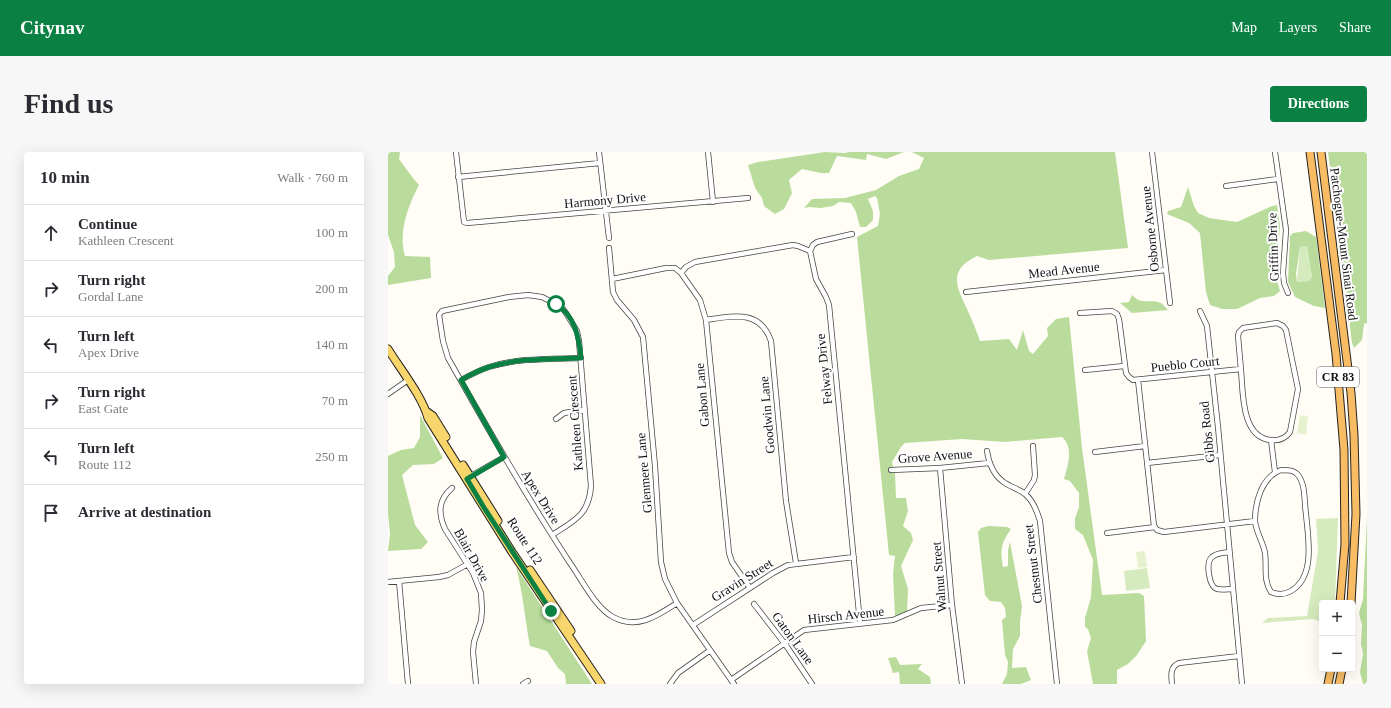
<!DOCTYPE html>
<html lang="en">
<head>
<meta charset="utf-8">
<style>
	body { margin:0; font-family:"Times New Roman",serif; background:#f7f7f7; color:#2b2b33 }
	.controls { position:absolute; right:12px; bottom:12px; display:grid; overflow:hidden; border-radius:4px; box-shadow:0 4px 16px #0002 }
	.controls button { width:36px; height:36px; display:grid; place-items:center; padding:0; border:0; border-bottom:1px solid #e1e1e2; background:#fff; color:#2b2b33; font:20px sans-serif }
	.stop { position:absolute; width:12px; height:12px; margin:-9px; border:3px solid #0b8043; border-radius:50%; background:#fff }
	.stop.end { background:#0b8043; border-color:#fff; box-shadow:0 1px 4px #0008 }
	.list { margin:0; padding:0; list-style:none }
	h2 { display:flex; justify-content:space-between; align-items:center; height:52px; margin:0; padding:0 16px; font-size:17px }
	h2 small { font-size:13px; font-weight:400; color:#7c7c81 }
	.list li { display:grid; grid-template-columns:26px 1fr auto; gap:12px; align-items:center; box-sizing:border-box; height:56px; padding:0 16px; border-top:1px solid #e1e1e2 }
	.list b { display:block; font-size:15px; white-space:nowrap }
	.list p { margin:0; font-size:13px; white-space:nowrap; color:#7c7c81 }
	.list em { font-size:13px; font-style:normal; color:#7c7c81 }
	.icon { flex:none; width:22px; height:22px; fill:none; stroke:currentColor; stroke-width:2; stroke-linecap:round; stroke-linejoin:round }
	.map { position:relative; flex:none; width:979px; height:532px; overflow:hidden; border-radius:4px }
	header { display:flex; align-items:center; gap:24px; box-sizing:border-box; height:56px; padding:0 20px; background:#0b8043; color:#fff }
	header strong { font-size:19px }
	nav { display:flex; gap:22px; margin-inline-start:auto; font-size:14px }
	.intro { display:flex; align-items:center; justify-content:space-between; box-sizing:border-box; height:96px; padding:0 24px }
	h1 { margin:0; font-size:28px }
	.button { padding:10px 18px; border-radius:4px; background:#0b8043; color:#fff; font-size:14px; font-weight:700 }
	main { display:flex; gap:24px; padding:0 24px }
	aside { flex:1; background:#fff; border-radius:4px; box-shadow:0 4px 16px #0002 }
	.map>svg:first-child { display:block }
</style>
</head>
<body>
<header>
<strong>Citynav</strong>
<nav><a>Map</a><a>Layers</a><a>Share</a></nav>
</header>
<div class="intro"><h1>Find us</h1><a class="button">Directions</a></div>
<main>
<aside>
<h2>10 min<small>Walk · 760 m</small></h2>
<ul class="list">
<li><svg class="icon" aria-label="ahead" viewBox="0 0 24 24"><path d="M12 20V5M6 11l6-6 6 6"/></svg><div><b>Continue</b><p>Kathleen Crescent</p></div><em>100 m</em></li>
<li><svg class="icon" aria-label="right" viewBox="0 0 24 24"><path d="M7 20v-9h11M14 6l5 5-5 5"/></svg><div><b>Turn right</b><p>Gordal Lane</p></div><em>200 m</em></li>
<li><svg class="icon" aria-label="left" viewBox="0 0 24 24"><path d="M17 20v-9H6M10 6l-5 5 5 5"/></svg><div><b>Turn left</b><p>Apex Drive</p></div><em>140 m</em></li>
<li><svg class="icon" aria-label="right" viewBox="0 0 24 24"><path d="M7 20v-9h11M14 6l5 5-5 5"/></svg><div><b>Turn right</b><p>East Gate</p></div><em>70 m</em></li>
<li><svg class="icon" aria-label="left" viewBox="0 0 24 24"><path d="M17 20v-9H6M10 6l-5 5 5 5"/></svg><div><b>Turn left</b><p>Route 112</p></div><em>250 m</em></li>
<li><svg class="icon" aria-label="arrive" viewBox="0 0 24 24"><path d="M6 21V4h12l-3 4 3 4H6"/></svg><div><b>Arrive at destination</b></div></li>
</ul>
</aside>
<div class="map">
<svg width="979" height="532" viewBox="0 0 979 532">
	<rect width="100%" height="100%" fill="#fffdf5"/>
	<path fill="#d5ebbd" d="M919,94L924,125L921,129L909,130L912,95Z
		M950,366L947,451H934V470L925,467L874,471L880,466L919,464L930,399L928,367Z
		M759,416L762,436L738,439L736,419Z"/>
	<path fill="#b9dc9c" fill-rule="evenodd" d="M0,0H12L11,7L25,26L31,33C20,54 10,80 17,104L42,105L43,126L0,133V124L7,115L6,100L0,83Z
		M437,0L457,1L461,0H516L498,7L479,2L478,8L449,4L441,21H433L414,17L401,28L404,41L396,57L387,62L376,54L374,46L367,36L360,13L370,10Z
		M524,0H727L740,96L601,108L589,104C560,118 568,134 579,157C584,167 588,178 592,189L621,187L629,198L635,178L641,199L645,202L660,184L659,176L668,167L681,165L694,296L714,443L751,441L756,444L758,489L749,503L740,512L729,518V532H705L699,499L703,486L700,477L697,475V466L703,445L705,408L695,383L687,377V366L691,355V341L682,329L676,327C680,313 686,296 674,285L617,290L574,287L517,291L513,295L504,310L507,322L508,346H518L520,359L515,374L523,381L525,388L513,414L520,437L519,459L507,464L505,422L507,404L501,403L469,85L490,74L492,62L489,46L487,44L480,47L485,59V68L478,75H472L468,60L463,51L451,50L445,54L433,56L421,55L416,56L424,47L457,46L488,38L511,24L531,17L536,6Z
		M940,0H979V171L976,172L974,188L966,196L964,191Z
		M800,35L806,54L810,61L821,66L849,70L884,54L889,53L892,74L888,125L892,139L886,144L872,146L849,157H834L822,153L818,140L812,81L801,71L779,62L780,59L793,55Z
		M918,79L928,85L937,156L926,154L907,145L900,130L902,84L905,81ZM919,94L924,125L921,129L909,130L908,122L912,95Z
		M744,143C754,154 762,146 773,151C775,152 778,156 780,158L744,161L732,151L741,150Z
		M32,263L55,306L46,312L25,313L14,323L27,373L40,390L33,397L0,399L2,382L0,361V304L13,298L26,296L32,285Z
		M979,365V532H975L972,520L975,502L973,492L974,473L971,461L975,447Z
		M600,374L619,375L623,377C613,391 612,398 615,415L620,414V398L622,390L634,454L632,470V484L625,497L624,516L638,515L643,528L633,532H614L619,522L620,510L617,503L614,468L618,465L617,456L613,450L602,449L597,443L590,380L593,376Z
		M128,415L204,532H178L177,522L170,516L159,499L142,494C137,468 135,441 128,415Z
		M508,505L512,513L534,512L530,517L542,525L543,532H512L511,520L505,521L500,506Z"/>
	<path fill="#e6f2cf" d="M912,263L920,264L918,283L909,281Z
		M757,399L759,415L750,416L748,400Z"/>
	<g fill="none" stroke-linecap="round" stroke-linejoin="round">
		<defs>
			<path id="minor" d="M68,0L76,70L79,71L360,46
				M211,0L221,86
				M320,0L325,50
				M764,0L782,151
				M887,0L898,78L895,121L896,131L900,141
				M70,25L212,11
				M838,34L890,27
				M221,96L225,140L229,148L246,168L255,185L267,314L273,410L277,427L289,451L346,532
				M422,99L425,93L429,90L464,82
				M293,121L298,115L307,110L405,93L410,94L422,99L428,127L438,145L441,153L472,471
				M224,127L278,116H287L293,121L312,148L318,168L341,401L344,410L362,436
				M578,140L778,118
				M812,159L819,174L830,275L854,532
				M692,161L724,159L729,162L731,167L738,221L741,225L745,228L853,217
				M318,168C345,164 372,157 383,189L398,349L408,411
				M889,171L895,174L898,178L910,237L902,280C897,287 891,289 883,288C853,286 855,239 853,218C852,206 851,195 850,184L851,180L855,176Z
				M697,218L736,214
				M73,228C82,223 91,218 101,215C129,206 163,207 193,206
				M750,228L766,374L769,378L776,380L867,369
				M0,242L20,228
				M168,267L176,261L196,258
				M883,288L887,320
				M599,299C601,312 606,324 617,331C623,335 631,337 637,342C645,348 649,359 652,369L669,532
				M707,300L757,294
				M759,311L832,303
				M552,316L564,453L574,532
				M503,318L552,316L601,311
				M893,318C900,318 906,318 910,323C918,333 916,350 918,362C920,386 928,424 903,439C896,443 890,443 883,440C875,428 879,415 877,401C875,390 868,380 867,369C867,349 874,325 893,318Z
				M81,325L116,305
				M64,336C50,348 50,361 57,377L85,421L93,441L94,458L93,469L86,490L85,500L88,532
				M637,342L646,328L647,323L645,294
				M719,381L767,375
				M164,383C186,369 201,363 203,334L191,189L189,179L178,161L175,157L162,149L154,145L140,143L121,145L54,159L51,163L55,189L60,206C99,275 138,344 182,411C194,428 207,455 225,465C249,478 269,464 289,451
				M841,400C835,401 827,401 823,406C818,412 821,435 829,437C834,438 840,437 845,437
				M11,429L20,532
				M0,430L51,425L60,423L78,413
				M366,452L397,492L424,532
				M305,473L385,421L400,413L466,405
				M343,528L416,478L505,468L533,456L564,453
				M135,532L140,529
				M282,532L290,521L321,499
				M784,532C783,523 782,515 791,511L851,504"/>
			<path id="primary" d="M0,197C13,218 34,244 40,266L124,400L213,532
				M38,259L45,264L58,285
				M75,313L110,369
				M142,418L183,479"/>
			<path id="trunk" d="M922,0L948,202L956,298L957,392L952,451
				M933,0L963,241L966,283L968,362L963,451
				M940,532L943,517
				M951,532L954,517"/>
		</defs>
		<use href="#minor" stroke="#444" stroke-width="6"/>
		<use href="#primary" stroke="#222" stroke-width="9"/>
		<use href="#trunk" stroke="#222" stroke-width="9"/>
		<use href="#minor" stroke="#fff" stroke-width="4.5"/>
		<use href="#primary" stroke="#f9d66b" stroke-width="7"/>
		<use href="#trunk" stroke="#f7bc64" stroke-width="7"/>
	</g>
	<g fill="none" stroke-linecap="round" stroke-linejoin="round">
		<path stroke="#0b8043" stroke-width="5" d="M163,459L95,354L79,327L116,305L73,228C82,223 91,218 101,215C130,206 163,207 193,206C191,185 187,164 168,152"/>
	</g>
	<g text-anchor="middle" dominant-baseline="central" stroke-width="4" stroke-linejoin="round" paint-order="stroke">
		<rect fill="#fff" stroke="#585858" stroke-width="1" x="929" y="215" width="42" height="20" rx="3"/>
		<g font-size="12" font-weight="bold" fill="#111">
			<text x="950" y="225">CR 83</text>
		</g>
		<g font-size="13" fill="#111" stroke="#fff">
			<text transform="translate(217 48) rotate(-5)">Harmony Drive</text>
			<text transform="translate(762 77) rotate(-96)">Osborne Avenue</text>
			<text transform="translate(956 92) rotate(83)">Patchogue-Mount Sinai Road</text>
			<text transform="translate(885 95) rotate(-92)">Griffin Drive</text>
			<text transform="translate(676 118) rotate(-6)">Mead Avenue</text>
			<text transform="translate(797 212) rotate(-6)">Pueblo Court</text>
			<text transform="translate(436 217) rotate(-96)">Felway Drive</text>
			<text transform="translate(314 243) rotate(-95)">Gabon Lane</text>
			<text transform="translate(379 263) rotate(-95)">Goodwin Lane</text>
			<text transform="translate(187 271) rotate(-94)">Kathleen Crescent</text>
			<text transform="translate(819 280) rotate(-96)">Gibbs Road</text>
			<text transform="translate(547 304) rotate(-4)">Grove Avenue</text>
			<text transform="translate(256 321) rotate(-95)">Glenmere Lane</text>
			<text transform="translate(153 345) rotate(58)">Apex Drive</text>
			<text transform="translate(137 389) rotate(57)">Route 112</text>
			<text transform="translate(84 403) rotate(61)">Blair Drive</text>
			<text transform="translate(645 412) rotate(-97)">Chestnut Street</text>
			<text transform="translate(551 425) rotate(-95)">Walnut Street</text>
			<text transform="translate(354 428) rotate(-32)">Gravin Street</text>
			<text transform="translate(458 463) rotate(-6)">Hirsch Avenue</text>
			<text transform="translate(405 486) rotate(54)">Gaton Lane</text>
		</g>
	</g>
</svg>
<div class="controls">
<button>+</button>
<button>−</button>
</div>
<div class="stop" style="left:168px;top:152px"></div>
<div class="stop end" style="left:163px;top:459px"></div>
</div>
</main>
</body>
</html>
